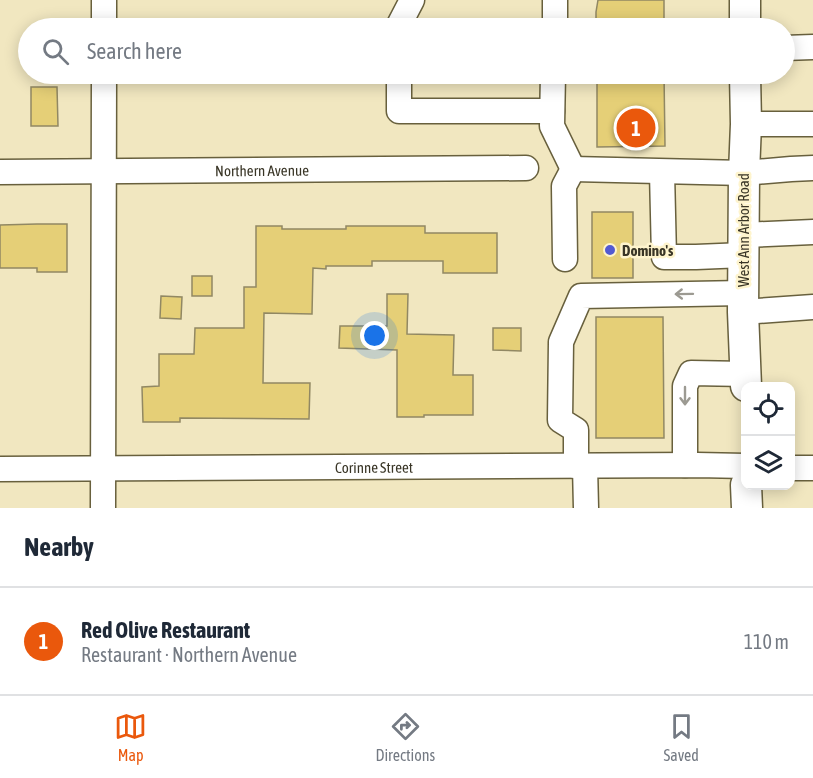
<!DOCTYPE html>
<html lang="en">
<head>
<meta charset="utf-8">
<style>
	body { margin:0; font-family:"Asap Condensed",sans-serif; background:#f2f2f3; color:#1f2937 }
	.controls { position:absolute; right:18px; bottom:18px; display:grid; overflow:hidden; border-radius:12px; box-shadow:0 3px 15px #0003 }
	.controls button { width:54px; height:54px; display:grid; place-items:center; padding:0; border:0; border-bottom:2px solid #e0e1e3; background:#fff; color:#1f2937; font:30px sans-serif }
	.you { position:absolute; left:375px; top:336px; width:21px; height:21px; margin:-15px; border:4px solid #fff; border-radius:50%; background:#1a73e8; box-shadow:0 0 0 9px #1a73e833 }
	.badge { display:grid; place-items:center; width:39px; height:39px; border-radius:50%; background:#ea580c; color:#fff; font-size:20px; font-weight:700 }
	.pin { position:absolute; translate:-50% -50%; border:3px solid #fff; box-shadow:0 2px 6px #0006 }
	.list { margin:0; padding:0; list-style:none }
	h2 { display:flex; justify-content:space-between; align-items:center; height:78px; margin:0; padding:0 24px; font-size:26px }
	h2 small { font-size:20px; font-weight:400; color:#747a83 }
	.list li { display:grid; grid-template-columns:39px 1fr auto; gap:18px; align-items:center; box-sizing:border-box; height:108px; padding:0 24px; border-top:2px solid #e0e1e3 }
	.list b { display:block; font-size:22px; white-space:nowrap }
	.list p { margin:0; font-size:20px; white-space:nowrap; color:#747a83 }
	.list em { font-size:20px; font-style:normal; color:#747a83 }
	.icon { flex:none; width:33px; height:33px; fill:none; stroke:currentColor; stroke-width:2; stroke-linecap:round; stroke-linejoin:round }
	.map { position:relative; flex:none; width:813px; height:508px; overflow:hidden }
	.search { position:absolute; background:#fff; box-shadow:0 3px 15px #0003; left:18px; right:18px; top:18px; height:66px; display:flex; align-items:center; gap:15px; box-sizing:border-box; padding:0 21px; border-radius:33px; color:#747a83; font-size:22px }
	.sheet { height:186px; background:#fff }
	nav { display:flex; justify-content:space-around; align-items:center; box-sizing:border-box; height:84px; border-top:2px solid #e0e1e3; background:#fff; font-size:16px; color:#747a83 }
	nav a { display:grid; justify-items:center; gap:3px }
	nav .on { color:#ea580c }
	.map>svg:first-child { display:block }
</style>
</head>
<body>
<div class="map">
<svg width="813" height="508" viewBox="0 0 813 508">
	<rect width="100%" height="100%" fill="#f1e7c0"/>
	<path fill="#e5cf77" stroke="#918863" stroke-width="1.5" d="M598,0H664V28H596V12Z
		M597,74H664L665,146L597,147Z
		M31,87H57L58,126H31Z
		M592,212H633V278H592Z
		M37,224H67V272H37V268H0V225Z
		M256,226H282V229H346V226H425V233H497V273H443V261H372V266H326V269L313,268L312,314L264,313L263,383H310L309,419L180,418V422H143L142,387L159,386V354H194L195,328H244V287H256Z
		M192,276H212V296H192Z
		M387,294H408L407,334L454,335L453,375H473V415H424V417H397V350L339,348L340,326H387Z
		M161,296L182,297L181,319L160,318Z
		M596,317H663L664,438H596Z
		M493,328H521V351L493,350Z"/>
	<g fill="none" stroke-linecap="round" stroke-linejoin="round">
		<defs>
			<g id="minor">
				<path d="M104,28V0"/>
				<path d="M399,28V25L412,0"/>
				<path d="M555,28V0"/>
				<path d="M784,48L813,47"/>
				<path d="M399,74V111H552"/>
				<path d="M553,74L552,126L573,169"/>
				<path d="M746,124H813"/>
				<path d="M573,169L744,173L791,169L813,168"/>
				<path id="s1" d="M0,172L526,168"/>
				<path d="M662,172L664,257H696L744,255"/>
				<path d="M744,235L813,232"/>
				<path d="M565,259L564,186L573,169"/>
				<path d="M743,312L813,307"/>
				<path d="M685,465V386L691,373L746,374"/>
				<path d="M576,466V430L560,420L561,342L581,296L743,293"/>
				<path d="M585,466L586,508"/>
				<path d="M790,468H813"/>
				<path id="s2" d="M0,469L697,465L746,466"/>
				<path d="M103,508L104,74"/>
			</g>
			<path id="major" d="M745,0V28
				M745,74L746,124L744,173L743,312L746,386
				M746,485L747,508"/>
		</defs>
		<use href="#minor" stroke="#68603d" stroke-width="27"/>
		<use href="#major" stroke="#68603d" stroke-width="33"/>
		<use href="#minor" stroke="#fff" stroke-width="24"/>
		<use href="#major" stroke="#fff" stroke-width="30"/>
	</g>
	<defs><path id="oneway-shaft" d="M-6 0H5M1.5-3L5.5 0L1.5 3" fill="none" stroke-width="1.6" stroke-linecap="round" stroke-linejoin="round" transform="scale(1.5)"/></defs>
	<g stroke="#9c9a92">
		<use href="#oneway-shaft" transform="translate(684 294) rotate(179)"/>
		<use href="#oneway-shaft" transform="translate(685 396) rotate(90)"/>
	</g>
	<circle fill="#535ad1" stroke="#fef4cd" stroke-width="2" cx="610" cy="250" r="6"/>
	<g text-anchor="middle" dominant-baseline="central" stroke-width="5" stroke-linejoin="round" paint-order="stroke">
		<g font-size="15" fill="#393526" stroke="#fef4cd">
			<text stroke="none"><textPath href="#s1" startOffset="262">Northern Avenue</textPath></text>
			<text transform="translate(743 230) rotate(-90)">West Ann Arbor Road</text>
			<text stroke="none"><textPath href="#s2" startOffset="374">Corinne Street</textPath></text>
		</g>
		<g font-size="15" font-weight="bold" fill="#393526" stroke="#fef4cd" text-anchor="start">
			<text x="622" y="250">Domino's</text>
		</g>
	</g>
</svg>
<div class="controls">
<button><svg class="icon" aria-label="locate" viewBox="0 0 24 24"><circle cx="12" cy="12" r="6"/><path d="M12 2v4M12 18v4M2 12h4M18 12h4"/></svg></button>
<button><svg class="icon" aria-label="layers" viewBox="0 0 24 24"><path d="M12 4l9 5-9 5-9-5zM3 14l9 5 9-5"/></svg></button>
</div>
<div class="you"></div>
<div class="pin badge" style="left:636px;top:128px">1</div>
<div class="search"><svg class="icon" aria-label="search" viewBox="0 0 24 24"><circle cx="10" cy="10" r="6"/><path d="M15 15l6 6"/></svg>Search here</div>
</div>
<section class="sheet">
<h2>Nearby<small></small></h2>
<ul class="list">
<li><span class="badge">1</span><div><b>Red Olive Restaurant</b><p>Restaurant · Northern Avenue</p></div><em>110 m</em></li>
</ul>
</section>
<nav>
<a class="on"><svg class="icon" aria-label="map" viewBox="0 0 24 24"><path d="M3 6l6-2 6 2 6-2v14l-6 2-6-2-6 2zM9 4v14M15 6v14"/></svg>Map</a>
<a><svg class="icon" aria-label="directions" viewBox="0 0 24 24"><path d="M12 3l9 9-9 9-9-9zM9 14v-3h6M13 9l2 2-2 2"/></svg>Directions</a>
<a><svg class="icon" aria-label="saved" viewBox="0 0 24 24"><path d="M7 4h10v16l-5-4-5 4z"/></svg>Saved</a>
</nav>
</body>
</html>
